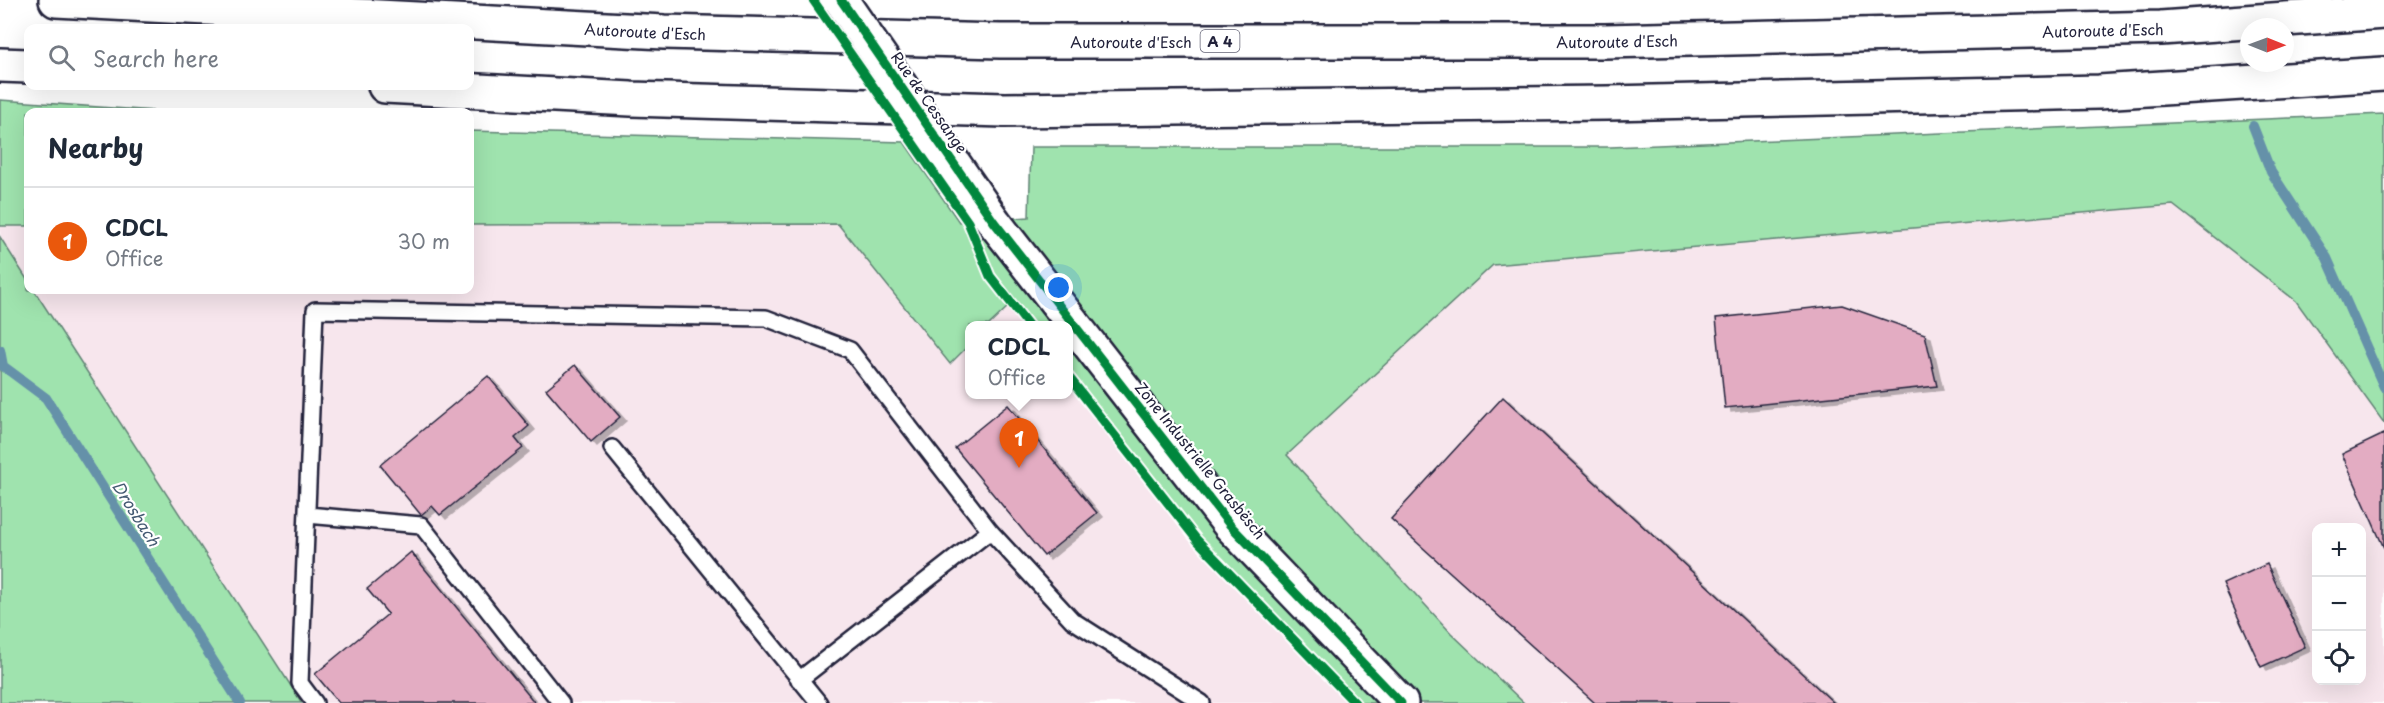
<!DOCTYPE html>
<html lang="en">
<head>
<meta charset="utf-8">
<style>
	body { margin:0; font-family:"Playpen Sans",sans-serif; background:#f6f6f7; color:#1f2937 }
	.controls { position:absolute; right:18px; bottom:18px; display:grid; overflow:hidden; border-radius:12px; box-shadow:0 6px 24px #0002 }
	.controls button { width:54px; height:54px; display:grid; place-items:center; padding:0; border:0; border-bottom:2px solid #e0e1e3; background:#fff; color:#1f2937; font:30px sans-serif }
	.compass { position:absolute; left:2240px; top:18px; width:54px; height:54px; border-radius:50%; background:#fff; box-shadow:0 6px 24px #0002; rotate:91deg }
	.you { position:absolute; left:1059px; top:288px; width:21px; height:21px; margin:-15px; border:4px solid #fff; border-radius:50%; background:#1a73e8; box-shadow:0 0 0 9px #1a73e833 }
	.badge { display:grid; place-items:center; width:39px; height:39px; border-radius:50%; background:#ea580c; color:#fff; font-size:20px; font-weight:700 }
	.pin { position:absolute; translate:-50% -50px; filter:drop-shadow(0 2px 3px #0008) }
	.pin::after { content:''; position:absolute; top:32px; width:21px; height:18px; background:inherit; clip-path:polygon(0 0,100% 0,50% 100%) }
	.popup { position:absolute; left:965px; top:321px; width:108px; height:78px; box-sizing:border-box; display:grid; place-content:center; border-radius:12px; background:#fff; filter:drop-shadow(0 2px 4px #0005); font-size:20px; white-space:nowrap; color:#747a83 }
	.popup b { font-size:22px; color:#1f2937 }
	.popup::after { content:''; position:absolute; left:50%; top:100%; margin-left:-12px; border:12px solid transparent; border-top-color:#fff }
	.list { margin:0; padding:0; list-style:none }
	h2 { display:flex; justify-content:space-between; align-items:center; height:78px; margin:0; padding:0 24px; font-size:26px }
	h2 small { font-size:20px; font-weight:400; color:#747a83 }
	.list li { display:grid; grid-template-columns:39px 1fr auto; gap:18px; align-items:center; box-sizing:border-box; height:108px; padding:0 24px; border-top:2px solid #e0e1e3 }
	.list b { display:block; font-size:22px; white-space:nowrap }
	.list p { margin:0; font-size:20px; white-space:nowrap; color:#747a83 }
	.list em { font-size:20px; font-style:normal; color:#747a83 }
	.icon { flex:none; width:33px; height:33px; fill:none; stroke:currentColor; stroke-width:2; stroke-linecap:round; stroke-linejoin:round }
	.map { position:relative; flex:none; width:2384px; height:703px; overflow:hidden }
	.search { position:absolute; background:#fff; box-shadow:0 6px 24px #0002; left:24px; top:24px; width:450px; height:66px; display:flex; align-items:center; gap:15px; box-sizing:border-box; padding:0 21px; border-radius:12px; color:#747a83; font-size:22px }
	.panel { position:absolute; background:#fff; box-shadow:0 6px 24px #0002; left:24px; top:108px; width:450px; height:186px; border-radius:12px }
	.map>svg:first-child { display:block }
</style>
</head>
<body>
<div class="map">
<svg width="2384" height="703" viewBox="0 0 2384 703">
	<defs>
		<filter id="shadow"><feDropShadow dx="6" dy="4" stdDeviation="0" flood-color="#0004"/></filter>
	</defs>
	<rect width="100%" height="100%" fill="#fff"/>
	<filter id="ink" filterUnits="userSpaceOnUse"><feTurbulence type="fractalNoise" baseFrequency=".0167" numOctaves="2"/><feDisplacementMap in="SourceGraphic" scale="12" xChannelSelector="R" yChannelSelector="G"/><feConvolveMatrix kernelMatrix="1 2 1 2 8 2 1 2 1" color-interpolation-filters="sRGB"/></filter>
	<g filter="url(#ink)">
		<path fill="#f7e6ed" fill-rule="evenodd" d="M2173,205L2296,301L2384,423V703H302L34,290H470V225L838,224L950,363L969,345L970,394H1068L1069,376L1197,540L1493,265ZM2316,528H2362V680H2316Z
			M0,226H28V281L0,237Z
			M1012,303L1029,325L989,326Z"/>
		<path fill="#9fe3ae" stroke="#608274" stroke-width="1.5" d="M0,100L170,112H28V226H0Z
			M2384,114V423L2296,301L2173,205L1493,265L1287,455L1451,633L1524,703H1355L1197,540L1069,376L1068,326L1029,325L1012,303L989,325L970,326L969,345L950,364L838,224L470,225V131L904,142L959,222L1029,217L1031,147H1611Z
			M0,237L28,281V290H34L302,703H0Z"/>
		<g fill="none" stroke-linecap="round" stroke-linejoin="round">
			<path stroke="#6591a9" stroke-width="10" d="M2253,126L2271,172L2327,258L2384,387
				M0,350L3,366L46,398L240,703"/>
		</g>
		<path fill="#e3acc2" stroke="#22223b" stroke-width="1.5" filter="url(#shadow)" d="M1842,305L1925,334L1937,386L1725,408L1716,318Z
			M575,365L620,417L591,442L546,389Z
			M488,376L529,426L515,438L523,448L440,515L432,506L421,515L380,465Z
			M1503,397L1834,703H1595L1391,519Z
			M1008,405L1097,513L1044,556L955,448Z
			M2384,434V548L2342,454Z
			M411,552L535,703H339L315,674L388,614L367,589Z
			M2267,564L2305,647L2261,667L2223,584Z"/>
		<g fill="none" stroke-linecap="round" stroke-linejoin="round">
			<defs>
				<path id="lane" d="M612,448L819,703
					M307,515L421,525L561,703
					M799,680L990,531
					M315,703L300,683L315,310L766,318L850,350L990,531L1072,620L1202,703"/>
				<path id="secondary" d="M994,222L1230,525L1401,703"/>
				<g id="highway">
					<path id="s1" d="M56,0L664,32L1000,41H1605L2161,28L2384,12"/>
					<path d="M0,65L28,66"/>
					<path d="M385,86L631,99L1004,110L1608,103L2099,92L2384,74"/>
				</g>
			</defs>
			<use href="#lane" stroke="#22223b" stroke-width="20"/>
			<use href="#secondary" stroke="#22223b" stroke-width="38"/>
			<use href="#highway" stroke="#22223b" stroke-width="38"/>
			<use href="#lane" stroke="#fff" stroke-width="15"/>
			<use href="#secondary" stroke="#fff" stroke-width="33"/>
			<use href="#highway" stroke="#fff" stroke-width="33"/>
			<defs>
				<path id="secondary-bridge" d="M841,0L994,222"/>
			</defs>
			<use href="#secondary-bridge" stroke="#22223b" stroke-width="38" stroke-linecap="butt"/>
			<use href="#secondary-bridge" stroke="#fff" stroke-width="33"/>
			<defs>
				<path id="cycleway" d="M813,0L968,222L990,276L1029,326
					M841,0L994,222L1230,525L1401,703
					M1068,376L1197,540L1355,703"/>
			</defs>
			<use href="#cycleway" stroke="#fff" stroke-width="13"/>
			<use href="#cycleway" stroke="#00873e" stroke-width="9"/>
		</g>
	</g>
	<g text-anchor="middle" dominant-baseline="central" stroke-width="4.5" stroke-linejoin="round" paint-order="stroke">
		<rect fill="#fff" stroke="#646476" stroke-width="1.5" x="1200.5" y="30" width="39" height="22" rx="4.5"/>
		<g font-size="14" font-weight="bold" fill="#22223b">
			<text x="1220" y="41">A 4</text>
		</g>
		<g font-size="15" fill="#22223b" stroke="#fff">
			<text stroke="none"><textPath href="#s1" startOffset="2048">Autoroute d'Esch</textPath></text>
			<text stroke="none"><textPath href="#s1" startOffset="590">Autoroute d'Esch</textPath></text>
			<text stroke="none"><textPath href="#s1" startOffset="1562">Autoroute d'Esch</textPath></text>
			<text stroke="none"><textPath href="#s1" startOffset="1076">Autoroute d'Esch</textPath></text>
			<text transform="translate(930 102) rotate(55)">Rue de Cessange</text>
			<text transform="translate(1201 460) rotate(51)">Zone Industrielle Grasbësch</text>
		</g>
		<g font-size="16" font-style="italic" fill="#445a72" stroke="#fff">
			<text transform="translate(137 513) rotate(58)">Drosbach</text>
		</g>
	</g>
</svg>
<div class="controls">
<button>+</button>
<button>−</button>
<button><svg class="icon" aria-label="locate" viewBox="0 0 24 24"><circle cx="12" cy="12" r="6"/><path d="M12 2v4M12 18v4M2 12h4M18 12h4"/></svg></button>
</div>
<svg class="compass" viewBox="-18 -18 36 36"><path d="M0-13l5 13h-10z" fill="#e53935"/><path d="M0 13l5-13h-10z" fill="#747a83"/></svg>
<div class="you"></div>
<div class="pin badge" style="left:1019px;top:468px">1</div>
<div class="popup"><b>CDCL</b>Office</div>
<div class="search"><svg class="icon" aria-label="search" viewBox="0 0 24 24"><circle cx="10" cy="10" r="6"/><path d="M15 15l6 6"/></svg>Search here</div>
<section class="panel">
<h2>Nearby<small></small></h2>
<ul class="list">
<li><span class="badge">1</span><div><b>CDCL</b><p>Office</p></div><em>30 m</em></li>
</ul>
</section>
</div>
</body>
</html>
